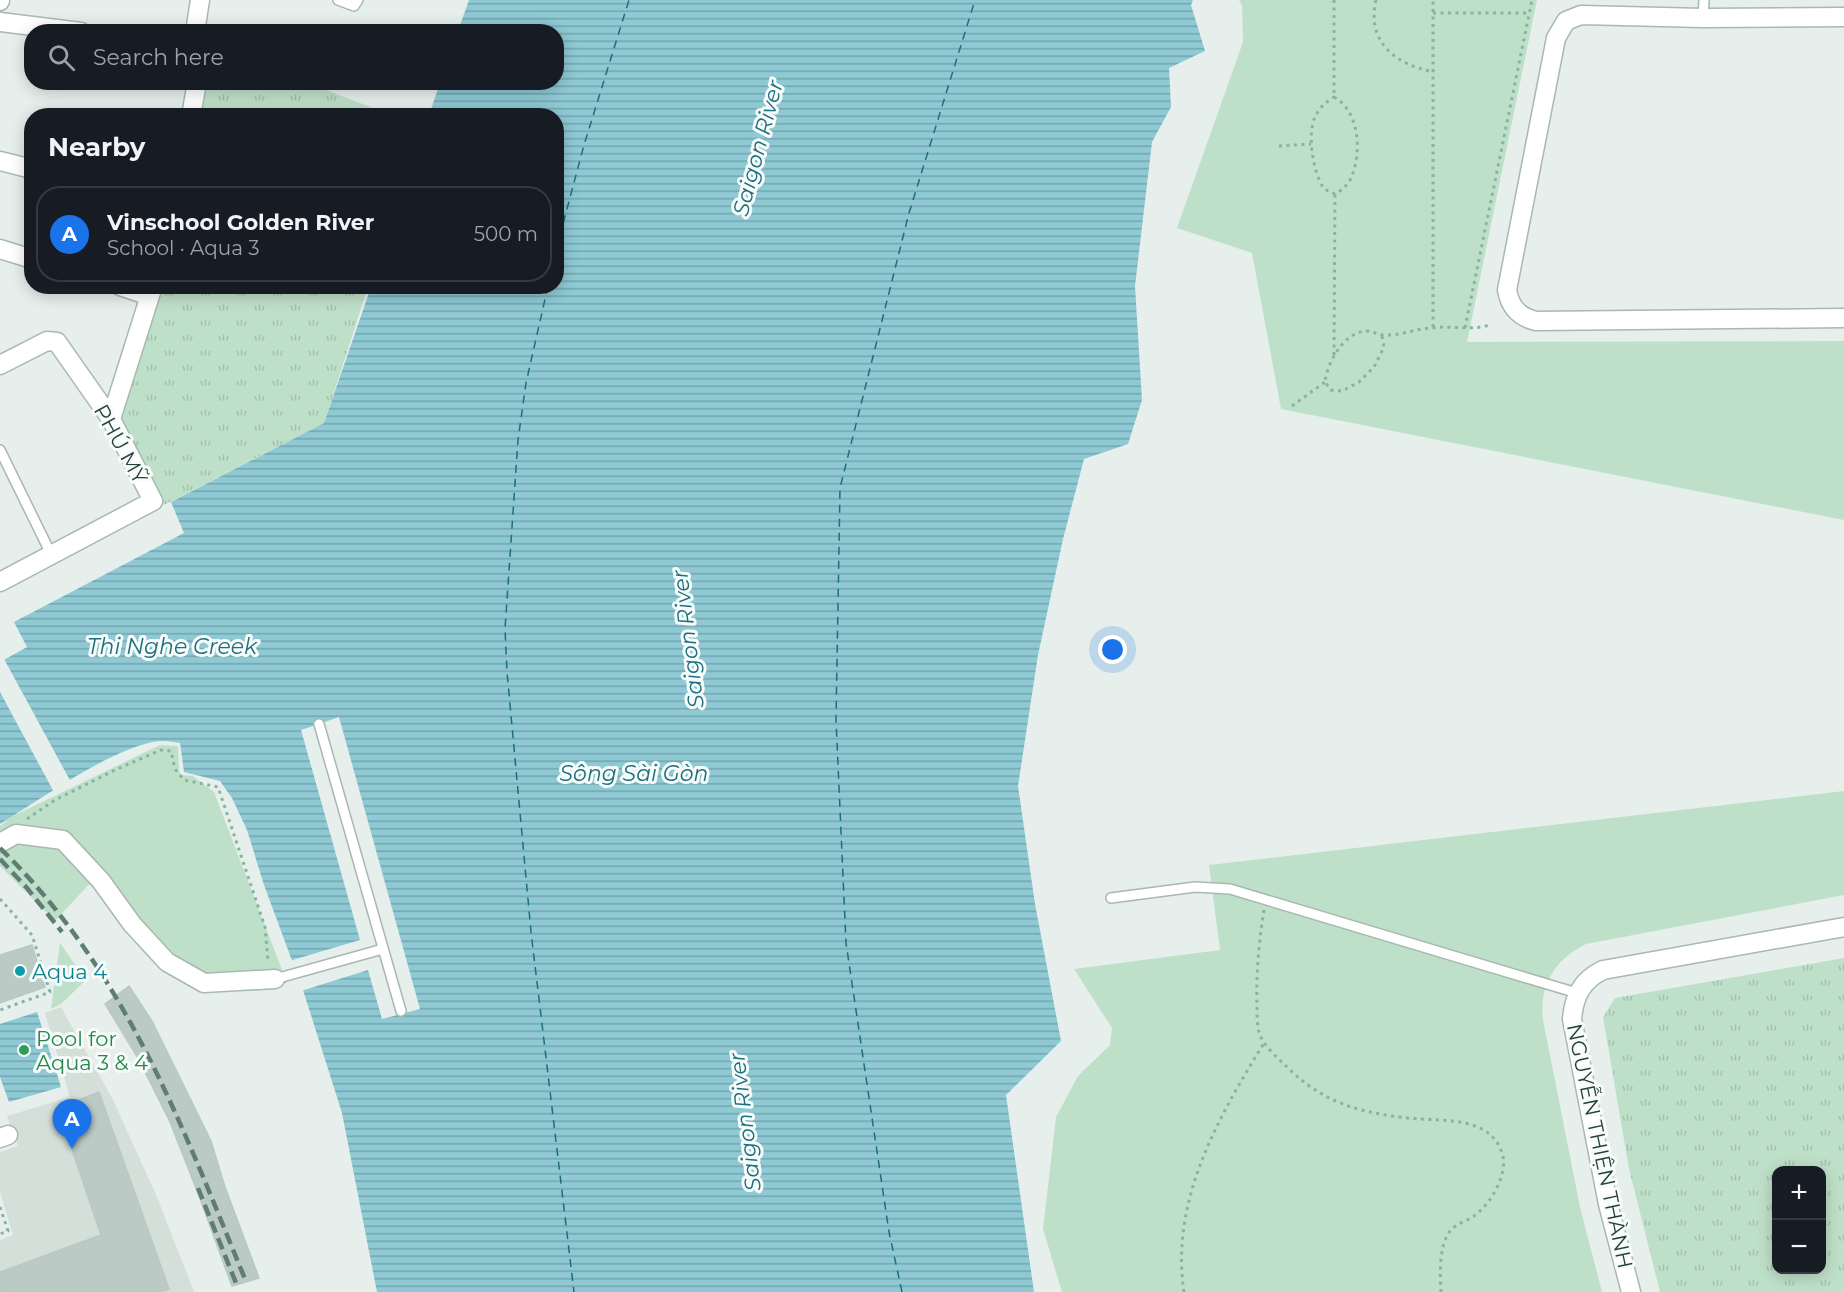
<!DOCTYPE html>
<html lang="en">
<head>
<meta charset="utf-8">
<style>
	body { margin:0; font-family:Montserrat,sans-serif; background:#20242c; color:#f1f3f6 }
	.controls { position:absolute; right:18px; bottom:18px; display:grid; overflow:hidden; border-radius:12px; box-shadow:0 3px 15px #0003 }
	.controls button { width:54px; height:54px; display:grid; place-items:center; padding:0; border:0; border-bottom:2px solid #363941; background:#171b24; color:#f1f3f6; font:30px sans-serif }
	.you { position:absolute; left:1113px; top:650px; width:21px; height:21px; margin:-15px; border:4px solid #fff; border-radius:50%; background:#1a73e8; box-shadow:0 0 0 9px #1a73e833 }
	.badge { display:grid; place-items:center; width:39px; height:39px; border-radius:50%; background:#1a73e8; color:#fff; font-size:20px; font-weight:700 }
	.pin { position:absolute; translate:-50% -50px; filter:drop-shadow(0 2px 3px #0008) }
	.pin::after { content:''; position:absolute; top:32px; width:21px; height:18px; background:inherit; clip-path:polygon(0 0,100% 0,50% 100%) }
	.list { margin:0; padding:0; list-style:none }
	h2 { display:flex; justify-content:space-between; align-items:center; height:78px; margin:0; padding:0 24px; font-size:26px }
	h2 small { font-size:20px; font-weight:400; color:#9ea1a6 }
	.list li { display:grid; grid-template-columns:39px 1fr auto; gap:18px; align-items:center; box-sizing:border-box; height:96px; margin:0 12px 12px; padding:0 12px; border:2px solid #363941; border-radius:24px }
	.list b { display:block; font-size:22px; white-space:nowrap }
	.list p { margin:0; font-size:20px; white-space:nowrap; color:#9ea1a6 }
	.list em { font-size:20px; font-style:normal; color:#9ea1a6 }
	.icon { flex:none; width:33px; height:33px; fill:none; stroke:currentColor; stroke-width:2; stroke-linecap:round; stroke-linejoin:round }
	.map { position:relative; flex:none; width:1844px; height:1292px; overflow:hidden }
	.search { position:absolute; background:#171b24; box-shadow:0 3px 15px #0003; left:24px; top:24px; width:540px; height:66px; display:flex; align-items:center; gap:15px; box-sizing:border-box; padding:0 21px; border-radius:24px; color:#9ea1a6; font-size:22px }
	.panel { position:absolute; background:#171b24; box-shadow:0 3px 15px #0003; left:24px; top:108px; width:540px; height:186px; border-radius:24px }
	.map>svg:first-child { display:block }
</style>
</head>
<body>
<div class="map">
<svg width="1844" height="1292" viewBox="0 0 1844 1292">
	<defs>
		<pattern id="grass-tufts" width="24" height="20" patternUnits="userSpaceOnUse" patternTransform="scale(1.5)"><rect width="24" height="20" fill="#bfe0c8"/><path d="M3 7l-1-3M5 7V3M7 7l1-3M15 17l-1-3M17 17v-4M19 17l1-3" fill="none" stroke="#a4c1ad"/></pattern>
		<pattern id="water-rules" width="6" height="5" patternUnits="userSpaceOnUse" patternTransform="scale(1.5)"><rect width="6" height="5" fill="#8ec9d4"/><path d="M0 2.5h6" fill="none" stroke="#74a5ad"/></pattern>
	</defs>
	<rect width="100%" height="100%" fill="#e6efeb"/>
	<path fill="#d4dfda" d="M61,1007L113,1100L157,1197L194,1292H0V1240L13,1235L0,1192V1152L18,1146L7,1116L70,1097L45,1013Z"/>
	<path fill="url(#grass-tufts)" fill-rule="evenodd" d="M207,83H308L391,115H202Z
		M162,287H368L324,423L164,505L119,420Z
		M1844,958V1292H1660L1629,1169L1603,1017L1615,998ZM1822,1170V1270H1776V1170Z"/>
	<path fill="#bfe0c8" d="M1239,0H1537L1467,342L1844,341V520L1281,409L1252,253L1177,228L1243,42L1242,5Z
		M160,745L178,746L179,771L182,775L193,776L214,792L287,983L236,991L223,990L164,969L141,947L93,880L55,921L0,866V826L11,817Z
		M1844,791V895L1586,944C1555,959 1539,985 1543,1020L1580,1207L1602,1292H1062L1043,1229L1056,1117L1078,1076L1110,1045L1112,1028L1074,969L1220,950L1209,865Z
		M60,943L86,980L61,1004L51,1009Z"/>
	<path fill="url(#water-rules)" d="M469,0H1193L1191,5L1205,51L1169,68L1171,107L1152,142L1135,286L1142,400L1128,444L1084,459L1063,539L1038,655L1018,786L1035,904L1061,1041L1006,1095L1034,1292H377L342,1113L304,993L264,885L247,830L232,798L220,781L184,772L180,743C170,741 161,740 152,742C104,753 43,798 0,824V662L27,647L14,622L184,533L171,502L324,423L371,287L556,286V116L429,115L440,83L556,82V32L458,31Z
		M37,1012L61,1087L9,1102L0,1077V1024Z"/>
	<path fill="#e6efeb" d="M3,657L72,784L55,794L0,692V658Z
		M339,717L420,1009L382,1019L368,970L301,991L289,961L360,940L301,730Z"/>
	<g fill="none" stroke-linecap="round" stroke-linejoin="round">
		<path stroke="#1c6f80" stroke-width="1.5" stroke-dasharray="8 6" stroke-linecap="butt" d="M556,250L584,145L629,0
			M548,286L526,383L518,440L505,629L507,672L531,932L574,1292
			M902,1292L889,1232L846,943L836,720L840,488L909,213L975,0"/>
	</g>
	<path fill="#bbcac4" stroke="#b8c9c2" stroke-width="1.5" d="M32,945L45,987L0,1003V955Z
		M129,986L152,1021L211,1141L225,1187L259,1278L232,1286L199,1196L170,1122L138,1058L105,1004Z
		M99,1092L169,1289L160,1292H0V1272L101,1235L58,1108Z"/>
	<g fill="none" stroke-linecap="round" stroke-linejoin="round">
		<defs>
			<path id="service" d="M338,0L354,6L358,0
				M1703,18L1704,0
				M0,450L51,554
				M319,724L401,1011
				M1111,898L1195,887L1230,889L1577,993
				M275,979L383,949"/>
			<path id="minor" d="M0,1V0
				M1844,17L1703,18L1581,15L1566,21L1556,38L1507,290C1510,307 1519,317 1536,321L1844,318
				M0,22L81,32
				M195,32L200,0
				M191,116L197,82
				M0,161L32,169
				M0,249L32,259
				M120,286L150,296
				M0,365L47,341L57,342L111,419L153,501L0,582
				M111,419L153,286
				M0,843L16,834L63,840L101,881L132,924L167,962L204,983L275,979
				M0,1138L8,1135
				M1631,1292L1608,1204L1572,1019C1574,996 1582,980 1603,970L1844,927"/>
		</defs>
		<use href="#service" stroke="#a8b8b2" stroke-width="12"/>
		<use href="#minor" stroke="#a8b8b2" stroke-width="21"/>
		<path stroke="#86b3a5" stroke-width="3" stroke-dasharray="3 4.5" stroke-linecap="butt" d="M1334,0V97
			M1376,0C1366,42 1396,65 1434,72
			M1433,13H1529
			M1334,97C1360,111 1362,154 1351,178C1348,185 1342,190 1335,194C1331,192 1326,191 1323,187C1313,172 1307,134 1315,117C1319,108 1326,102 1334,97Z
			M1279,146L1311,144
			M1433,327V0
			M1465,328L1532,0
			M1382,336L1384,347L1374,367L1359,382L1342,391L1331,390L1325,382C1327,363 1344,332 1366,331C1373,331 1378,335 1384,335C1399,336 1415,329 1430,328C1451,325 1470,331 1490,325
			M1334,355L1335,194
			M1292,406L1325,382
			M27,819L55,800L115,770L161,750L171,751L175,769L184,780L218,787L265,927L268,961
			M0,899L32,935L50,992L0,1010
			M1264,910C1259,941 1256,973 1257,1005C1257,1014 1257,1024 1259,1032C1263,1046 1277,1057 1287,1067C1309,1089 1335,1104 1366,1111C1383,1115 1402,1118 1420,1119C1448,1121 1491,1118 1502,1153C1509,1173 1491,1204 1474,1216C1465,1222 1454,1224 1448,1234C1439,1249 1440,1275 1441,1292
			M0,1207L8,1231L0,1234
			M1184,1292C1170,1201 1218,1118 1264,1043"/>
		<use href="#service" stroke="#fff" stroke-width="9"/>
		<use href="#minor" stroke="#fff" stroke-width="18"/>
		<path stroke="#5f7d75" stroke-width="4.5" stroke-dasharray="12 6" stroke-linecap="butt" d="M0,848C125,970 180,1121 245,1279
			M0,859L27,888L62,932
			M198,1188L236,1283"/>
	</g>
	<circle fill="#0f9aa8" stroke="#f7fbf9" stroke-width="2" cx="20" cy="971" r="6"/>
	<circle fill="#2e9e5b" stroke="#f7fbf9" stroke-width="2" cx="24" cy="1050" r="6"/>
	<g text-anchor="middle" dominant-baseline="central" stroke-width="6" stroke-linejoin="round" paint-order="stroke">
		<g font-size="21" fill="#24423a" stroke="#f7fbf9">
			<text transform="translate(121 444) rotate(61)">PHÚ MỸ</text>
			<text transform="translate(1600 1146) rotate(78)">NGUYỄN THIỆN THÀNH</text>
		</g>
		<g font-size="21" fill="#0d838f" stroke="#f7fbf9" text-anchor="start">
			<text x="32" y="971">Aqua 4</text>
		</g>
		<g font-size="21" fill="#27864d" stroke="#f7fbf9" text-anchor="start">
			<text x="36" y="1038">Pool for<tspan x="36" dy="24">Aqua 3 &amp; 4</tspan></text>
		</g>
		<g font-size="22" font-style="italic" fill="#1c6f80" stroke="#f7fbf9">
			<text transform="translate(758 148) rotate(-75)">Saigon River</text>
			<text transform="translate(688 639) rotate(-97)">Saigon River</text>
			<text x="172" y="646">Thi Nghe Creek</text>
			<text x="634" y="773">Sông Sài Gòn</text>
			<text transform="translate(745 1122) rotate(-97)">Saigon River</text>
		</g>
	</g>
</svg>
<div class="controls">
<button>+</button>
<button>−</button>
</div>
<div class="you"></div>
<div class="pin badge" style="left:72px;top:1149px">A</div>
<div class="search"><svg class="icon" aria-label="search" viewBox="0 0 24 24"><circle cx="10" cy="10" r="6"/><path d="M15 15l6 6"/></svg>Search here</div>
<section class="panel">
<h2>Nearby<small></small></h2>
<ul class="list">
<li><span class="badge">A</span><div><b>Vinschool Golden River</b><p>School · Aqua 3</p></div><em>500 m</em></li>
</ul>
</section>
</div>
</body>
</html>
